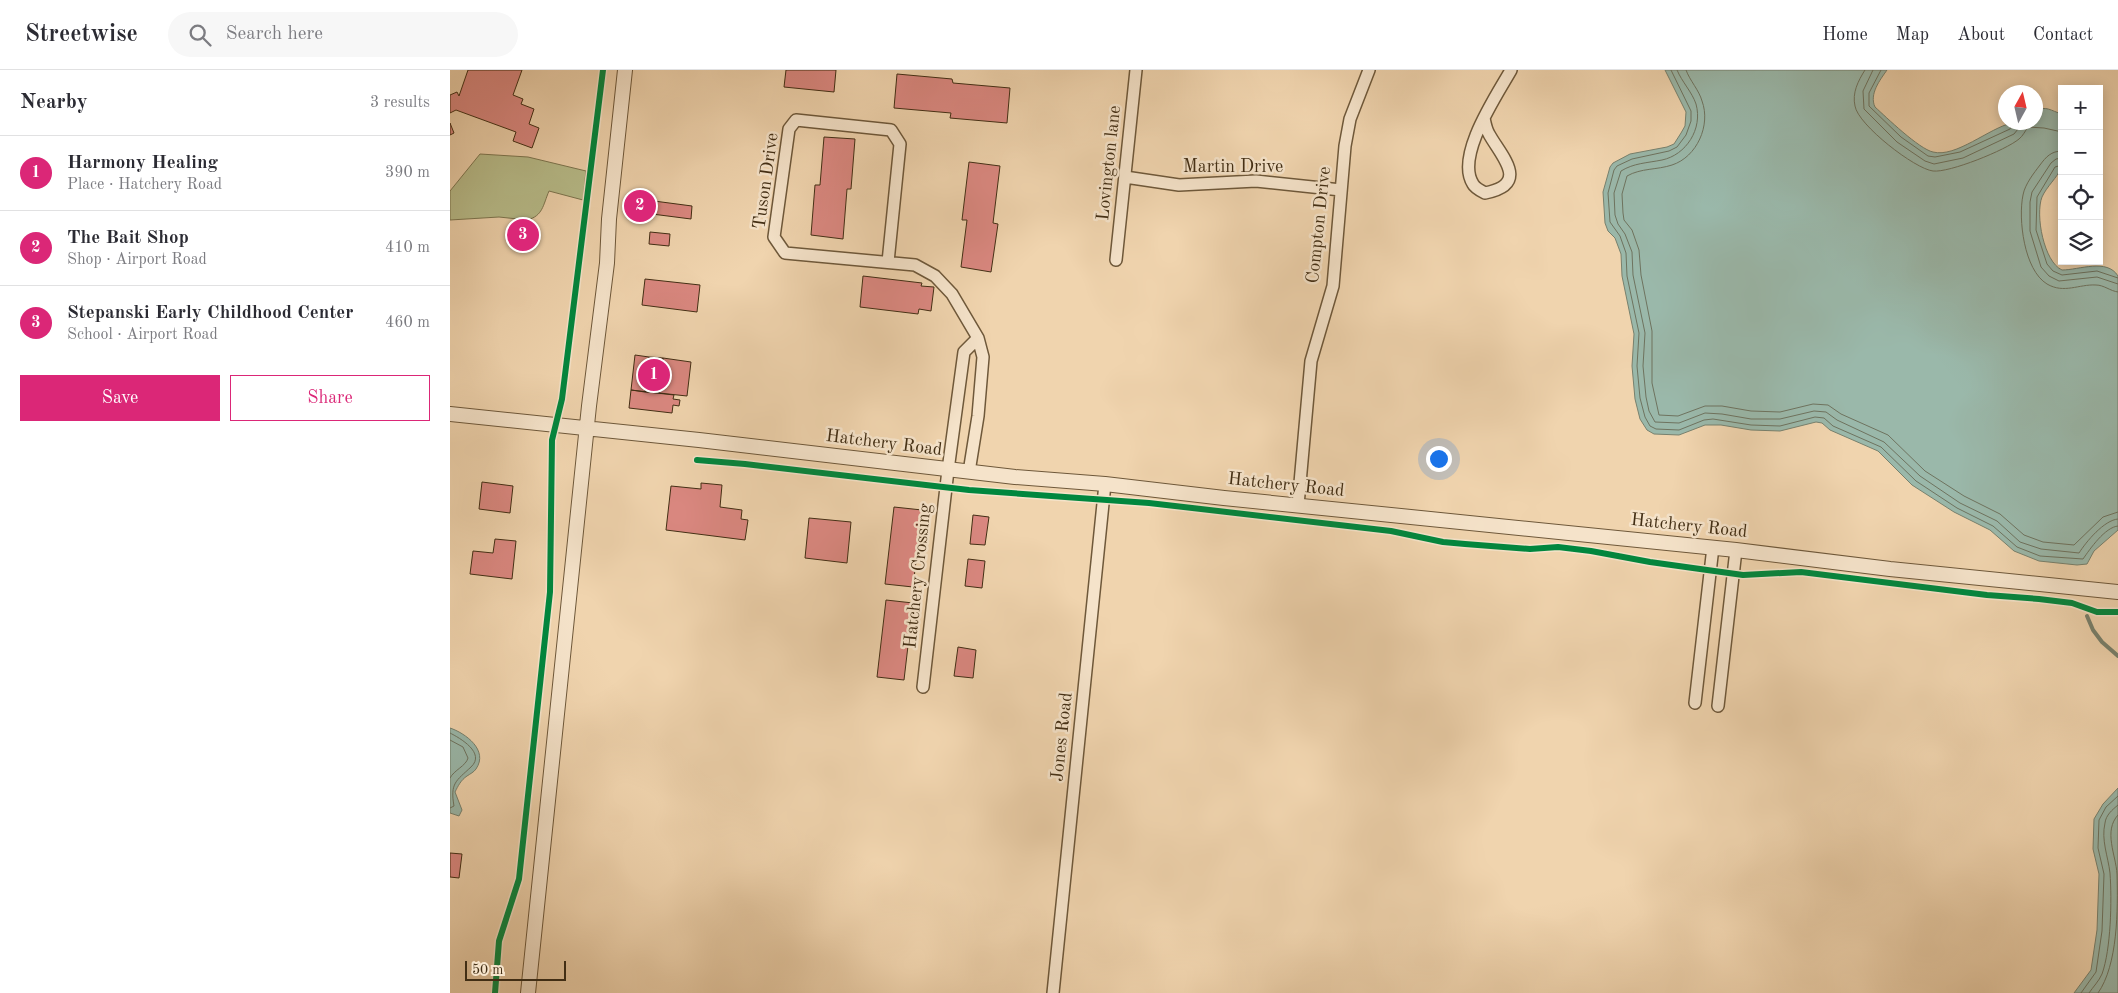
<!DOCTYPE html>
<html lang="en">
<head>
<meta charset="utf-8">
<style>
	body { margin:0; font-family:"Old Standard TT",serif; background:#f7f7f7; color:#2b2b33 }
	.controls { position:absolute; right:15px; top:15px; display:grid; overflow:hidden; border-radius:0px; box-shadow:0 2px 12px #0003 }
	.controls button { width:45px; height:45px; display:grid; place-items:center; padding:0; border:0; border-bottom:1px solid #e1e1e2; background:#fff; color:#2b2b33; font:25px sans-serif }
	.compass { position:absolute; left:1548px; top:15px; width:45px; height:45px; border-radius:50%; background:#fff; box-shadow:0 2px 12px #0003; rotate:8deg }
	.scale { position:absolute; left:15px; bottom:12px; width:101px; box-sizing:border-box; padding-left:5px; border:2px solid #422e14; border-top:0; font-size:14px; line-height:18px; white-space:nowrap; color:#422e14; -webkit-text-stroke:4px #f5e3ca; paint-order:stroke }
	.you { position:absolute; left:988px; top:388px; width:18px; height:18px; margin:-12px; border:4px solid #fff; border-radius:50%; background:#1a73e8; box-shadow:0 0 0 8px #1a73e833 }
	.badge { display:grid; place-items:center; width:32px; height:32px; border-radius:50%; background:#db2777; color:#fff; font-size:16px; font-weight:700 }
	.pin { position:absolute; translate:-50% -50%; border:2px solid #fff; box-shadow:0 1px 5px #0006 }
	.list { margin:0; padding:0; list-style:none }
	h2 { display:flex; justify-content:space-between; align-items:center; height:65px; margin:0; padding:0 20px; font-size:21px }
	h2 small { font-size:16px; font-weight:400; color:#7c7c81 }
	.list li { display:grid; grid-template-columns:32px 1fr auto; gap:15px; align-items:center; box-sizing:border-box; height:75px; padding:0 20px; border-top:1px solid #e1e1e2 }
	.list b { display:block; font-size:19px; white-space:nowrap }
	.list p { margin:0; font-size:16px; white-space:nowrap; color:#7c7c81 }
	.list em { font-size:16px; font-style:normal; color:#7c7c81 }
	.actions { display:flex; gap:10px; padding:15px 20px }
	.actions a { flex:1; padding:11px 0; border:1px solid #db2777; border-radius:0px; text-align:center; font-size:18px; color:#db2777 }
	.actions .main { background:#db2777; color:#fff }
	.icon { flex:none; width:28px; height:28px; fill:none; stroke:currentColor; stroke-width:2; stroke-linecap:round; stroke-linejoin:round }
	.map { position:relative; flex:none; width:1668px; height:923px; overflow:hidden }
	header { display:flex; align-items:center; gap:30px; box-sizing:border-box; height:70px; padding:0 25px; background:#fff; border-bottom:1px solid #e1e1e2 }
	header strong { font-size:24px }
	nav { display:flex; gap:28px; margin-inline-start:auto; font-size:18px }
	.search { width:350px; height:45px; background:#f7f7f7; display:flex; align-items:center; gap:12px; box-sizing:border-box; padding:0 18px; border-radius:28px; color:#7c7c81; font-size:19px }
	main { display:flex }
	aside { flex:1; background:#fff }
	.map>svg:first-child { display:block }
</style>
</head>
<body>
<header>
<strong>Streetwise</strong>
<div class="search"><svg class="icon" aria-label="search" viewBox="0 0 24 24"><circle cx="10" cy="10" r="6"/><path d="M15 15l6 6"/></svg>Search here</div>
<nav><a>Home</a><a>Map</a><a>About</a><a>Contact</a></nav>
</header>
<main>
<aside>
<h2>Nearby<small>3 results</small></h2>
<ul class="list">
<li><span class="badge">1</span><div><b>Harmony Healing</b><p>Place · Hatchery Road</p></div><em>390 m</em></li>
<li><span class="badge">2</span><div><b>The Bait Shop</b><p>Shop · Airport Road</p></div><em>410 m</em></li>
<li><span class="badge">3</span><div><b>Stepanski Early Childhood Center</b><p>School · Airport Road</p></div><em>460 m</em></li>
</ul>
<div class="actions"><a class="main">Save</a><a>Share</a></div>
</aside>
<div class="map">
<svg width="1668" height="923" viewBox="0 0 1668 923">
	<rect width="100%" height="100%" fill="#f0d4ae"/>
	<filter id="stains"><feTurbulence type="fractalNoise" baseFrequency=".004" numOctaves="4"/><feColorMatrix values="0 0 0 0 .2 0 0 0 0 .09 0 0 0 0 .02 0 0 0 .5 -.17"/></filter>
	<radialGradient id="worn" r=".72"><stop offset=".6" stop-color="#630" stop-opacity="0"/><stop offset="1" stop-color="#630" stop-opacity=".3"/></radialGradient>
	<path fill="#b8bd8b" stroke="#7d7650" d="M30,84L78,87L136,101L133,130L99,121C93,135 93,146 77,150L49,147L0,150V121Z"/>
	<path fill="#9ab8aa" stroke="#77816e" d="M1215,0H1437C1430,10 1419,24 1425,37C1436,47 1469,79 1483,82C1506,88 1539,58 1562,53C1569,51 1578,52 1586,52V41C1596,35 1601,41 1612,44C1612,55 1615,90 1611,98C1607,108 1597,116 1592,127C1585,145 1594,192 1612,200C1629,200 1657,188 1668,206V460L1644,481L1637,494L1627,495L1589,491L1564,481L1540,460L1504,442L1462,415L1428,381L1380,360L1372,353L1366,352L1330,361L1301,360L1271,355H1255L1229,365L1204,364L1197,360L1190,349L1185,329L1182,296L1184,264L1172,206L1171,184L1165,168L1158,161L1155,153L1153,122L1160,97L1163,93L1180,84L1217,77L1224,74L1231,63L1235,56L1236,42Z
		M0,658C15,663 39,680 26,699C24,702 20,704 17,706C11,710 8,716 5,722L12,740L9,746L0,743Z
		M1668,718V923H1624L1641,900L1647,860L1649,804L1643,779L1644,749L1653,734Z"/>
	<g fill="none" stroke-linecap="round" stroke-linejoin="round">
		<path stroke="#6e735f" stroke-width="1" d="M1221,0L1241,41V51L1236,65L1227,77L1219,81L1182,89L1167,96L1164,100L1158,123L1160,152L1170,166L1176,183L1177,206L1189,263L1187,296L1190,328L1195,347L1200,356L1206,359L1229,360L1254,350L1263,349L1301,355L1330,356L1365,347L1374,348L1383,356L1431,377L1466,411L1507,438L1543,456L1567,477L1590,486L1633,489C1640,479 1655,457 1668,456
			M1227,0C1232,12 1242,22 1246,34C1253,59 1236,85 1212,90C1197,93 1184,93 1171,101L1164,123L1165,145L1168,154L1175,164L1182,182L1183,205L1195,263L1193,296L1196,327L1199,341L1205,352L1229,353L1255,343L1272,344L1301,349H1330L1364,341L1376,342L1387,350L1434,372L1470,406L1510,433L1547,451L1570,472L1591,479L1629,483C1636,472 1654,450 1668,449
			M1236,0C1240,11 1249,20 1252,31C1261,55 1247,87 1222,95C1207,100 1191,98 1177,106L1172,124L1173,143L1174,150L1182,160L1189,180L1191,205L1202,261V313L1209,345L1228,346L1255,336H1272L1301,341L1330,342L1363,334L1378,335L1391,344L1438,365L1475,401L1514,426L1550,444L1574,465L1593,472L1624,475L1653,447L1668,442
			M1415,0C1408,11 1402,23 1405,36C1408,55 1465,99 1483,101C1499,103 1556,80 1569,69C1573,66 1575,61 1578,57L1594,58L1612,62
			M1423,0L1413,21L1414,39L1447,72L1475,91L1484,94L1513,88L1564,64L1568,59L1569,52
			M1431,0L1419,23V36L1451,67L1478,86L1485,87L1510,82L1560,59L1563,52
			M1612,81C1601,81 1596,87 1590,95C1584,103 1575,114 1573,125C1568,149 1574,200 1597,214C1614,224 1629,214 1646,215C1654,215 1660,221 1668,222
			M1612,88L1606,89L1601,93L1582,122L1580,132V161L1591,197L1599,206L1609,211L1647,207L1668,214
			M1612,95L1605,97L1587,127L1586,160L1597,194L1603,201L1612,205L1647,201L1668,208
			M0,663C10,668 36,683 21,697C6,711 0,713 4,736L0,738
			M0,670L13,677L18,688C16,696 4,700 0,708
			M1631,923L1646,902L1652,861L1654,804L1648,778L1649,750L1656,737L1668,726
			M1639,923C1643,917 1649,911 1652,904C1661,879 1662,830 1660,803C1658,786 1651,770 1655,753C1656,745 1662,740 1668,735
			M1648,923C1668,895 1668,839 1667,804C1666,785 1653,761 1668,745"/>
		<path stroke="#77816e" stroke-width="4" d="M1637,546L1643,560L1652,572L1668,586"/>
	</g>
	<path fill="#db8881" stroke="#422e14" d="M18,0H72L63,25L73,29L71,34L84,39L79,54L89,58L82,78L63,71L66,62L6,40L0,43V25L7,22L9,26Z
		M336,0H386L384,22L334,17Z
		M447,4L502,9L503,13L560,18L557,53L500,48L501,43L444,38Z
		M0,53L4,63L0,65Z
		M374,67L405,69L401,119H397L393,169L361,165L365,115H370Z
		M519,92L550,96L543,153L548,154L541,202L511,197L517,150H512Z
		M204,131L242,136L241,149L202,144Z
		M200,162L220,164L219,176L199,174Z
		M413,206L472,213L471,216L484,217L481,241L469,239L468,244L410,237Z
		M195,209L250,215L247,242L192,235Z
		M185,285L199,287L195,322L181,320Z
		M199,287L213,288L209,323L195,322Z
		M213,288L241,292L237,326L209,323Z
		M181,320L224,325L223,329L230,330L229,336L223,335L222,343L179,338Z
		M32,412L63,416L60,443L29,439Z
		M251,413L272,415L270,437L292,440L291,449L298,450L295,470L216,460L221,416L251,419Z
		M444,437L472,440L463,517L435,514Z
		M523,445L539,447L535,475L520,474Z
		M359,448L401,452L397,493L355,488Z
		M45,469L66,471L62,509L20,504L23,481L43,483Z
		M518,489L535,491L532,518L515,516Z
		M436,530L463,533L454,610L427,607Z
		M508,577L526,580L523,608L504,606Z
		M0,783L12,784L9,808L0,807Z"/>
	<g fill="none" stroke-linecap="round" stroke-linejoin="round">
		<defs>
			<path id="minor" d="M1034,48C1035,53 1036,59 1039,64C1051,86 1081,114 1035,123C1031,121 1025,118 1023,114C1005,86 1047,25 1061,0
				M675,107L729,115L806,111L891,120
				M666,190L686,0
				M438,192L450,74L441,60L346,50L339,59L324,167L335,183L465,195L485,206L502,224L528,268L533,287L528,346L519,402
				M848,435L861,291L883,216L895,76L900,49L919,0
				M473,617L498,400L514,282L528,268
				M1245,633L1263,477
				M1268,636L1286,480
				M603,923L655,414"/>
			<path id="tertiary" d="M0,344L249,370L565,407L655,414L774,428L1286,480L1440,499L1668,522
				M78,923L139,336L157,193L159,149L175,0"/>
		</defs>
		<use href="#minor" stroke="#6e583a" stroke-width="14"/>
		<use href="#tertiary" stroke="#6e583a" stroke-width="16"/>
		<use href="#minor" stroke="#f5e3ca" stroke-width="11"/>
		<use href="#tertiary" stroke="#f5e3ca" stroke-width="14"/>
		<defs>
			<path id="cycleway" d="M247,390L295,394L519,420L699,433L941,461L993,472L1015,474L1080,479L1108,477L1141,481L1200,492L1293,505L1351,502L1537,525L1589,529L1622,533L1647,542H1668
				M45,923L49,871L69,809L100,522L102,370L112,329L153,0"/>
		</defs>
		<use href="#cycleway" stroke="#f5e3ca" stroke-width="9"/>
		<use href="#cycleway" stroke="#00873e" stroke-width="6"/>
	</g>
	<g text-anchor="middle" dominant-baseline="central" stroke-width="5" stroke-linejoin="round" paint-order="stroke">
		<g font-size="18" fill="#422e14" stroke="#f5e3ca">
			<text transform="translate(659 93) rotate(-84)">Lovington lane</text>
			<text x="783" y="97">Martin Drive</text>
			<text transform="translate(316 111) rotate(-82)">Tuson Drive</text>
			<text transform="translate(869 155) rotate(-84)">Compton Drive</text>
			<text transform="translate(434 373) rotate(7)">Hatchery Road</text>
			<text transform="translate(836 415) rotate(6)">Hatchery Road</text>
			<text transform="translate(1239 456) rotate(6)">Hatchery Road</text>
			<text transform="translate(468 506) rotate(-84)">Hatchery Crossing</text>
			<text transform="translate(612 667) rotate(-84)">Jones Road</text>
		</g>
	</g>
	<rect width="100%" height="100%" filter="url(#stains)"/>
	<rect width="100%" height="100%" fill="url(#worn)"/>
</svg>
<div class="controls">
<button>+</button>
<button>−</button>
<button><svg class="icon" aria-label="locate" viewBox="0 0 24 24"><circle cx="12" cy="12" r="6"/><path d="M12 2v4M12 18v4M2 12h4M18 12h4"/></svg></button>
<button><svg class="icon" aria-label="layers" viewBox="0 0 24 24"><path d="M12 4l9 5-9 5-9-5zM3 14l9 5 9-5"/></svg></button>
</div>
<svg class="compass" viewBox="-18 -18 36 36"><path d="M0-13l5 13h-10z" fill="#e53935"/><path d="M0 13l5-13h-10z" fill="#7c7c81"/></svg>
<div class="scale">50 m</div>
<div class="you"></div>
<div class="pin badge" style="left:204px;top:305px">1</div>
<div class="pin badge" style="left:190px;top:136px">2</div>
<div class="pin badge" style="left:73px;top:165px">3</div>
</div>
</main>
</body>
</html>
